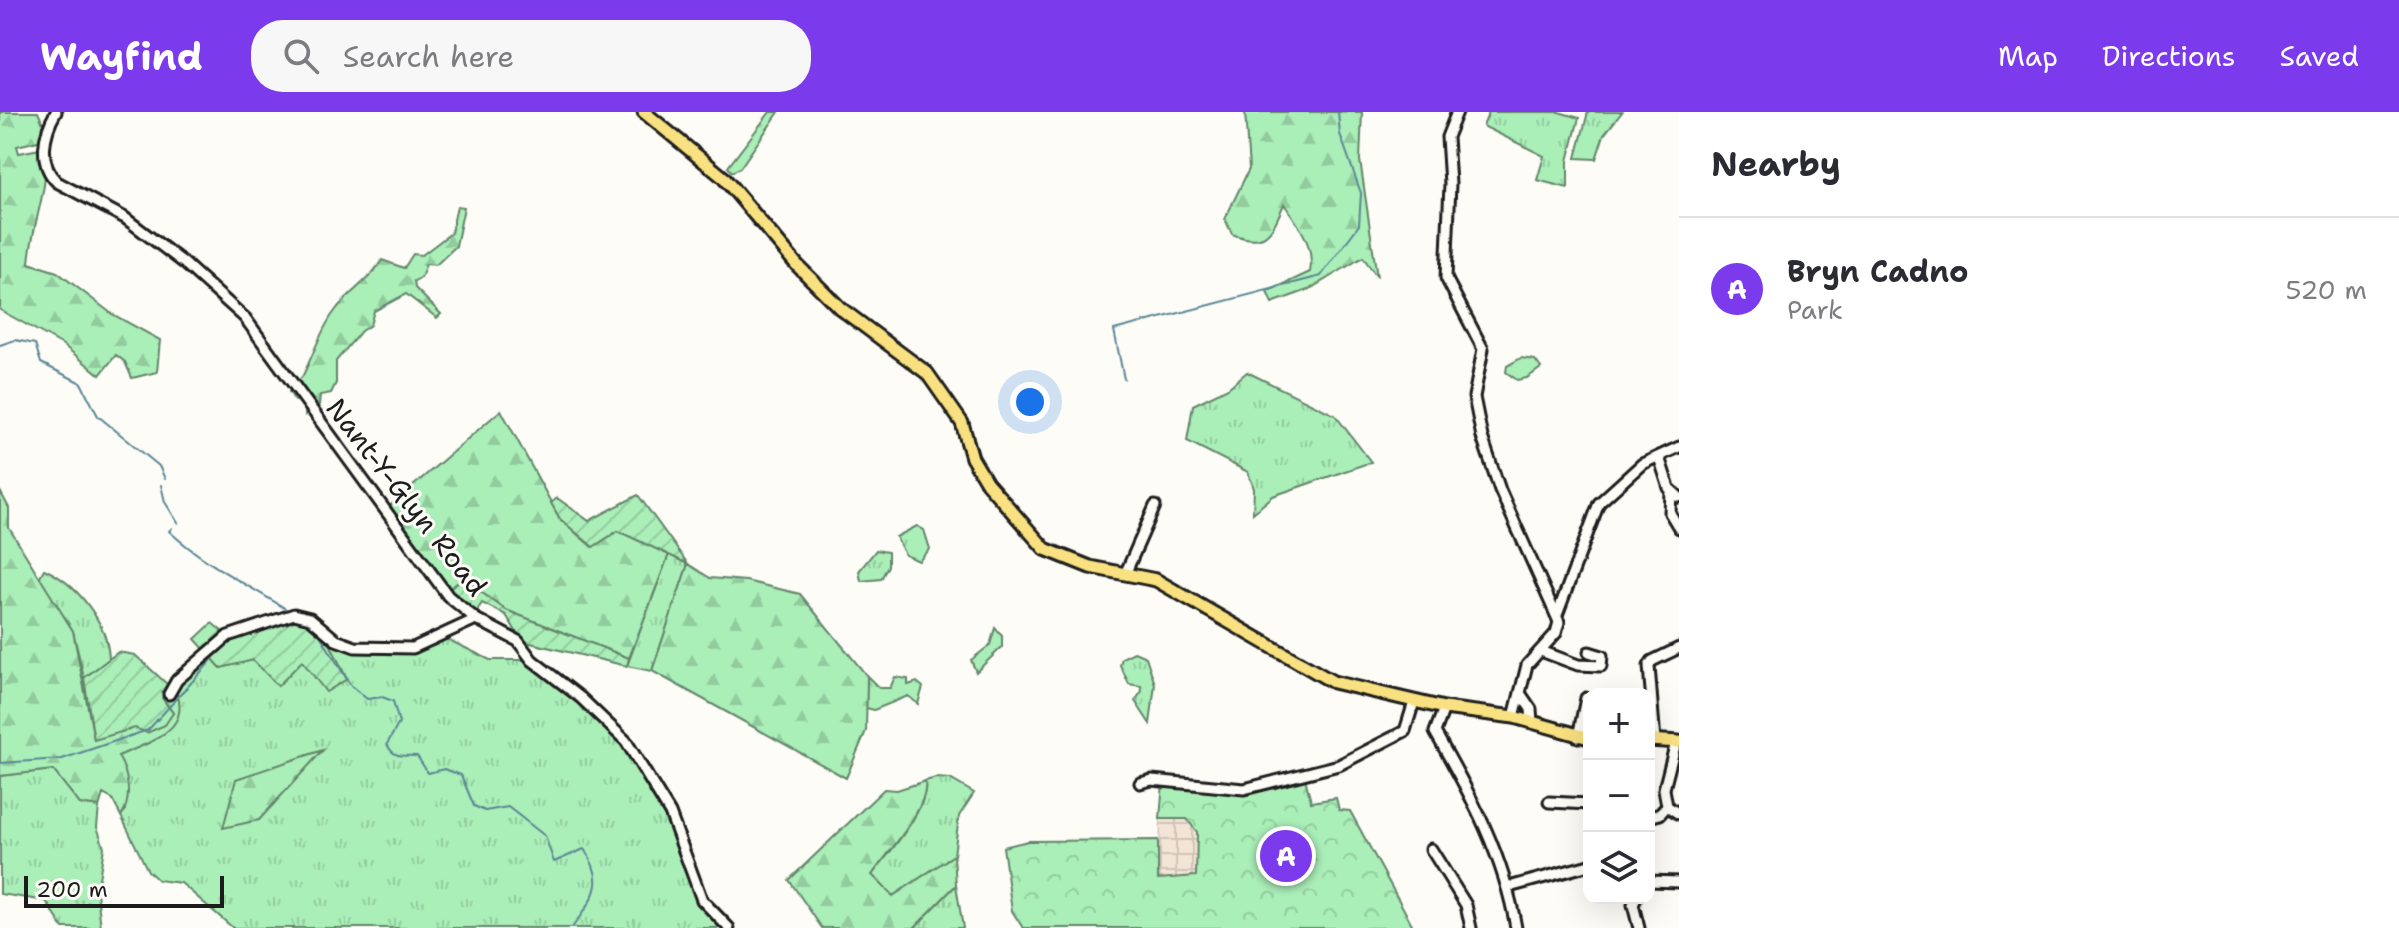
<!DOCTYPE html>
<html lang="en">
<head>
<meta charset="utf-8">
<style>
	body { margin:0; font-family:"Shantell Sans",sans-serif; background:#f7f7f7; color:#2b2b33 }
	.controls { position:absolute; right:24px; bottom:24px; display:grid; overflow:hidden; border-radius:16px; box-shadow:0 8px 32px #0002 }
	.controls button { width:72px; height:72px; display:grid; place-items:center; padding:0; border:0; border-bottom:2px solid #e1e1e2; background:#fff; color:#2b2b33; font:40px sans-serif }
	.scale { position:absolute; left:24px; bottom:20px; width:200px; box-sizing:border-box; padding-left:8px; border:4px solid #1c1c1c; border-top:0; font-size:22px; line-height:28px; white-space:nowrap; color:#1c1c1c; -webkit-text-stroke:6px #fdfcf7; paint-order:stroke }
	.you { position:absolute; left:1030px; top:290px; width:28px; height:28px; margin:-20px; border:6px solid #fff; border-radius:50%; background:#1a73e8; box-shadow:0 0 0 12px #1a73e833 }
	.badge { display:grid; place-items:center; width:52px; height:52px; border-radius:50%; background:#7c3aed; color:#fff; font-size:26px; font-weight:700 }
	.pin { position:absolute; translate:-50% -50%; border:4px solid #fff; box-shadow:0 2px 8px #0006 }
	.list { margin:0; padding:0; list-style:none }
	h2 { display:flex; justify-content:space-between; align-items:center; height:104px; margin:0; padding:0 32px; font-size:34px }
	h2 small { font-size:26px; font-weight:400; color:#7c7c81 }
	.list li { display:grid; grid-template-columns:52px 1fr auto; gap:24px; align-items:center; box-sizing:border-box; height:144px; padding:0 32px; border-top:2px solid #e1e1e2 }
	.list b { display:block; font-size:30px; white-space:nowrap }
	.list p { margin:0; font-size:26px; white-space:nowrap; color:#7c7c81 }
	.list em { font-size:26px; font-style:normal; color:#7c7c81 }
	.icon { flex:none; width:44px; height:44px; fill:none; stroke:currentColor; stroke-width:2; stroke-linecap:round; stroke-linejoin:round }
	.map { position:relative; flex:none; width:1679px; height:816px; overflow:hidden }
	header { display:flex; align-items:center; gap:48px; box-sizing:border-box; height:112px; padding:0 40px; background:#7c3aed; color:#fff }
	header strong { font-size:38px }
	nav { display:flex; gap:44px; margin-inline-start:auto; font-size:28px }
	.search { width:560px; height:72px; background:#f7f7f7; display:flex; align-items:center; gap:20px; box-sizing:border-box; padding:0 28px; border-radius:32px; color:#7c7c81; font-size:30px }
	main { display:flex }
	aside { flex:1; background:#fff }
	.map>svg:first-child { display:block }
</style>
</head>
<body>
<header>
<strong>Wayfind</strong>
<div class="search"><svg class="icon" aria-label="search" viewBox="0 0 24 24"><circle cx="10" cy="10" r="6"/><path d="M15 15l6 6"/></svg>Search here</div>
<nav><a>Map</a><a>Directions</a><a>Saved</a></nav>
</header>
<main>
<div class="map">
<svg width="1679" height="816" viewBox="0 0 1679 816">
	<defs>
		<pattern id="industrial-grid" width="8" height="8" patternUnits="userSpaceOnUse" patternTransform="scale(2)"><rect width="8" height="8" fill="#f2e5d6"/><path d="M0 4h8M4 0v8" fill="none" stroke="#cfc4b7"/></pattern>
		<pattern id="grass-tufts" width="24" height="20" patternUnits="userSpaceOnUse" patternTransform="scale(2)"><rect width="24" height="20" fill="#aaeeb8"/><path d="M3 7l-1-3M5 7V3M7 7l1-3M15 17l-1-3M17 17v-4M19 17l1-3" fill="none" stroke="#92cc9e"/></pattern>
		<pattern id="forest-firs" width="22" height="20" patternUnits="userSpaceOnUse" patternTransform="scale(2)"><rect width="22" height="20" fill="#aaeeb8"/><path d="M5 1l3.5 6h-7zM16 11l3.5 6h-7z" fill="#92cc9e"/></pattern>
		<pattern id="park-crowns" width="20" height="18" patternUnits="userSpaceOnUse" patternTransform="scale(2)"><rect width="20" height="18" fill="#aaeeb8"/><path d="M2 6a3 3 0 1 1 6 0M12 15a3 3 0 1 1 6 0" fill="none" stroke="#92cc9e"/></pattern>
		<pattern id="garden-furrows" width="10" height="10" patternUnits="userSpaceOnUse" patternTransform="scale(2)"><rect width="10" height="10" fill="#aaeeb8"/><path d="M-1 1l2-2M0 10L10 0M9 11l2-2" fill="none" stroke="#92cc9e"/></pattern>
	</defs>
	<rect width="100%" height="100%" fill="#fdfcf7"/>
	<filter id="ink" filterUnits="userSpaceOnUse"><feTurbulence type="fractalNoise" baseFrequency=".0125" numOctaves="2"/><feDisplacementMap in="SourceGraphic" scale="16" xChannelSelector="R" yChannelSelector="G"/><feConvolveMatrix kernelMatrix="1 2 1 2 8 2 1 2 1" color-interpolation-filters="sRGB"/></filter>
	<g filter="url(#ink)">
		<path fill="url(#industrial-grid)" d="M1160,707H1187L1197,720V764L1158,768Z"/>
		<path fill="url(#grass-tufts)" stroke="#63856a" stroke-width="2" d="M1489,0H1559L1579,6L1568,49V76L1537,68L1544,44L1483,14Z
			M1588,0H1622L1604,23L1596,47L1576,46Z
			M1247,260L1335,303L1371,350L1273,384L1253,401L1254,377L1248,360L1187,329L1193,293L1228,276Z
			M917,414L924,418L930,437L919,449L905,443L896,425Z
			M876,438L888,440V454L881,467L861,469L859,459Z
			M669,442L688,452L652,559L627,554Z
			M44,457C76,471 108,510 109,547L84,566L73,519L39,466Z
			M995,516L1002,524V535L976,560L971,548L990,533Z
			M327,525C359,546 414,548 447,527L490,548H528L622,629L667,702L692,773L723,816H233L181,771L158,768L148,759L121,704L125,699L118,644C156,627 188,622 173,572L209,543L221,556L253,548H302Z
			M1134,540L1146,545L1155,572L1150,612L1135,589L1142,579L1141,574L1129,572L1120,553L1122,546Z
			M867,564L879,576H890L895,565L908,567V573L917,570L923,575L918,592L908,584L874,598L866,596Z
			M53,658L80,692L99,695L97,715L104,735L97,780L101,816H63L46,789L0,782V664Z
			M936,666L950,667L974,681L959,704L954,743L893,784L872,763C888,742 930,695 925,669Z
			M956,773L963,816H914Z"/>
		<path fill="url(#forest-firs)" stroke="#63856a" stroke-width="2" d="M0,0H38L47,21L38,29L17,34L19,41L45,36C50,77 32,110 29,151L57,160L112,202L160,228L157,260L132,266L125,250L116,243L100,263L63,233L0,198Z
			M770,0H779L740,56L732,60L728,55Z
			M1245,0H1362L1360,48L1377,165L1363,145L1308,178L1272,191L1267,180L1310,160C1315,134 1299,113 1284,92C1272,119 1267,136 1232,122L1225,107L1249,57Z
			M457,94L464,95L456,134L436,153L426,152L421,166L414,169L415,176L441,202L437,206L406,182L374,199L370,213L361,219L336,249V271L331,281L320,283L319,293L305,303V288L295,289L289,280C293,271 301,269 304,261C314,241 321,217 335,199C349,179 370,169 382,148L404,156L413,142L422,143L451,121Z
			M1521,246L1535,248L1541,256L1527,266L1517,268L1506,260L1507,254Z
			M501,298L560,407L592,435L618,419L669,442L629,546L505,498L463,467L450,476L390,394Z
			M0,379L9,396V416L73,519L94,627L173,601L162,586L170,567C200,616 154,628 118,644C128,661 133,687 121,704L112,687L103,682L99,695L80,692L53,658L0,664Z
			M688,452L710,466L746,469L800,482L867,564L866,619L846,666L652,559Z
			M323,638L259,708L223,716L236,667Z
			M925,669C930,695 887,741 872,763L893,784L954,743L956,773L914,816H822L789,768L884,677L897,678Z"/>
		<path fill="url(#park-crowns)" stroke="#63856a" stroke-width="2" d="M1304,662L1311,690L1336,686L1339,698L1350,699L1414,816H1023L1012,799L1003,735L1028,729L1158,728V767L1196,764L1197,720L1187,707H1160L1163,670L1244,677Z"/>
		<path fill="url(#garden-furrows)" stroke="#63856a" stroke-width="2" d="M638,383L688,452L618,419L593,435L560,407L551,391L557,386L589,409Z
			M463,467L506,498L629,546L627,554L522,529L506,503L482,491L473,505L445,480Z
			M294,502L323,517L347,567L326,580L302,549L278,574L253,548L221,556L195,527L212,511L228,524Z
			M118,540L135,543L167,572L162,586L173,601L165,613L147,621L135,616L94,628L84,566Z"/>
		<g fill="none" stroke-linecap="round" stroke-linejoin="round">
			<path stroke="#5a8694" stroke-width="2" d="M0,233L15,228L35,232L41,251L81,271L98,304L159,354L165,367
				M1124,267L1114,218L1321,164L1359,113L1361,81L1340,22L1338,0
				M161,373L165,390L178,411
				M172,416L169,419C203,451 248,473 286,497
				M304,509L317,518L351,574L367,587L382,585L393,589L399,611L387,632C394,647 402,643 417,644L428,661L444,657L461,663L474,694L485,699L508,695L545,724L554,750L584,737C608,772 593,785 572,816
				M0,651L62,647L148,618L211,549"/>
			<defs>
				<path id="minor" d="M56,0C43,22 38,52 57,70L125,106L184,151L245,206L448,484L476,507L518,529L532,548L581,586L626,629L670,701L702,788L729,816
					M1457,0L1447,25L1450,72L1446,166L1483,237L1474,285L1482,325L1500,378L1559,510L1556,521L1527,553L1514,605
					M1659,345L1669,376L1679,385
					M1671,380L1670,401L1679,416
					M1126,460L1155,394
					M1557,503L1599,391L1642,352L1679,335
					M1541,539L1578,553L1601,554L1602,544L1589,540
					M1520,581L1531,597L1532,610
					M169,582L177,568L228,524L294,502L310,506L336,528L355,535L413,536L476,507
					M1444,596L1435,620C1471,683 1504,744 1516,816
					M1578,625L1586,586
					M1655,629L1649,554L1652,549L1679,536
					M1676,630L1664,677L1667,694L1679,702
					M1140,671L1152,668L1244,677L1339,653L1405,619L1414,590
					M1549,690L1589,692
					M1649,705L1660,702L1667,694
					M1431,737L1466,793L1471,816
					M1649,769L1679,770
					M1509,775L1589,753
					M1636,786L1633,793L1639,816"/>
				<path id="major" d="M644,0L723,65L797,153L840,196L927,261L962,311L972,346L987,371L1045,437L1090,455L1156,468L1333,570L1444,596L1514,605L1589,626
					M1649,628L1679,630"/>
			</defs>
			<use href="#minor" stroke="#1c1c1c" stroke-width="15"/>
			<use href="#major" stroke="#1c1c1c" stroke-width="17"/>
			<use href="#minor" stroke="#fdfcf7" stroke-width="9"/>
			<use href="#major" stroke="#f9e181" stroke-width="11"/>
		</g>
	</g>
	<g text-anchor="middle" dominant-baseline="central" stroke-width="6" stroke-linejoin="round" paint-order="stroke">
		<g font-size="28" fill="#1c1c1c" stroke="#fdfcf7">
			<text transform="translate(407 385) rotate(52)">Nant-Y-Glyn Road</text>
		</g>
	</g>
</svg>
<div class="controls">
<button>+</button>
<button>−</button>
<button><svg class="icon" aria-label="layers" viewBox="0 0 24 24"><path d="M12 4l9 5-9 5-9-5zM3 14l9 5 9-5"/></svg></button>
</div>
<div class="scale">200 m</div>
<div class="you"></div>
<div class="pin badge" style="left:1286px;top:744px">A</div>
</div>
<aside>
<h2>Nearby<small></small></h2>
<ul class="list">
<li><span class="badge">A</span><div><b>Bryn Cadno</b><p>Park</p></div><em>520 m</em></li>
</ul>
</aside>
</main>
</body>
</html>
